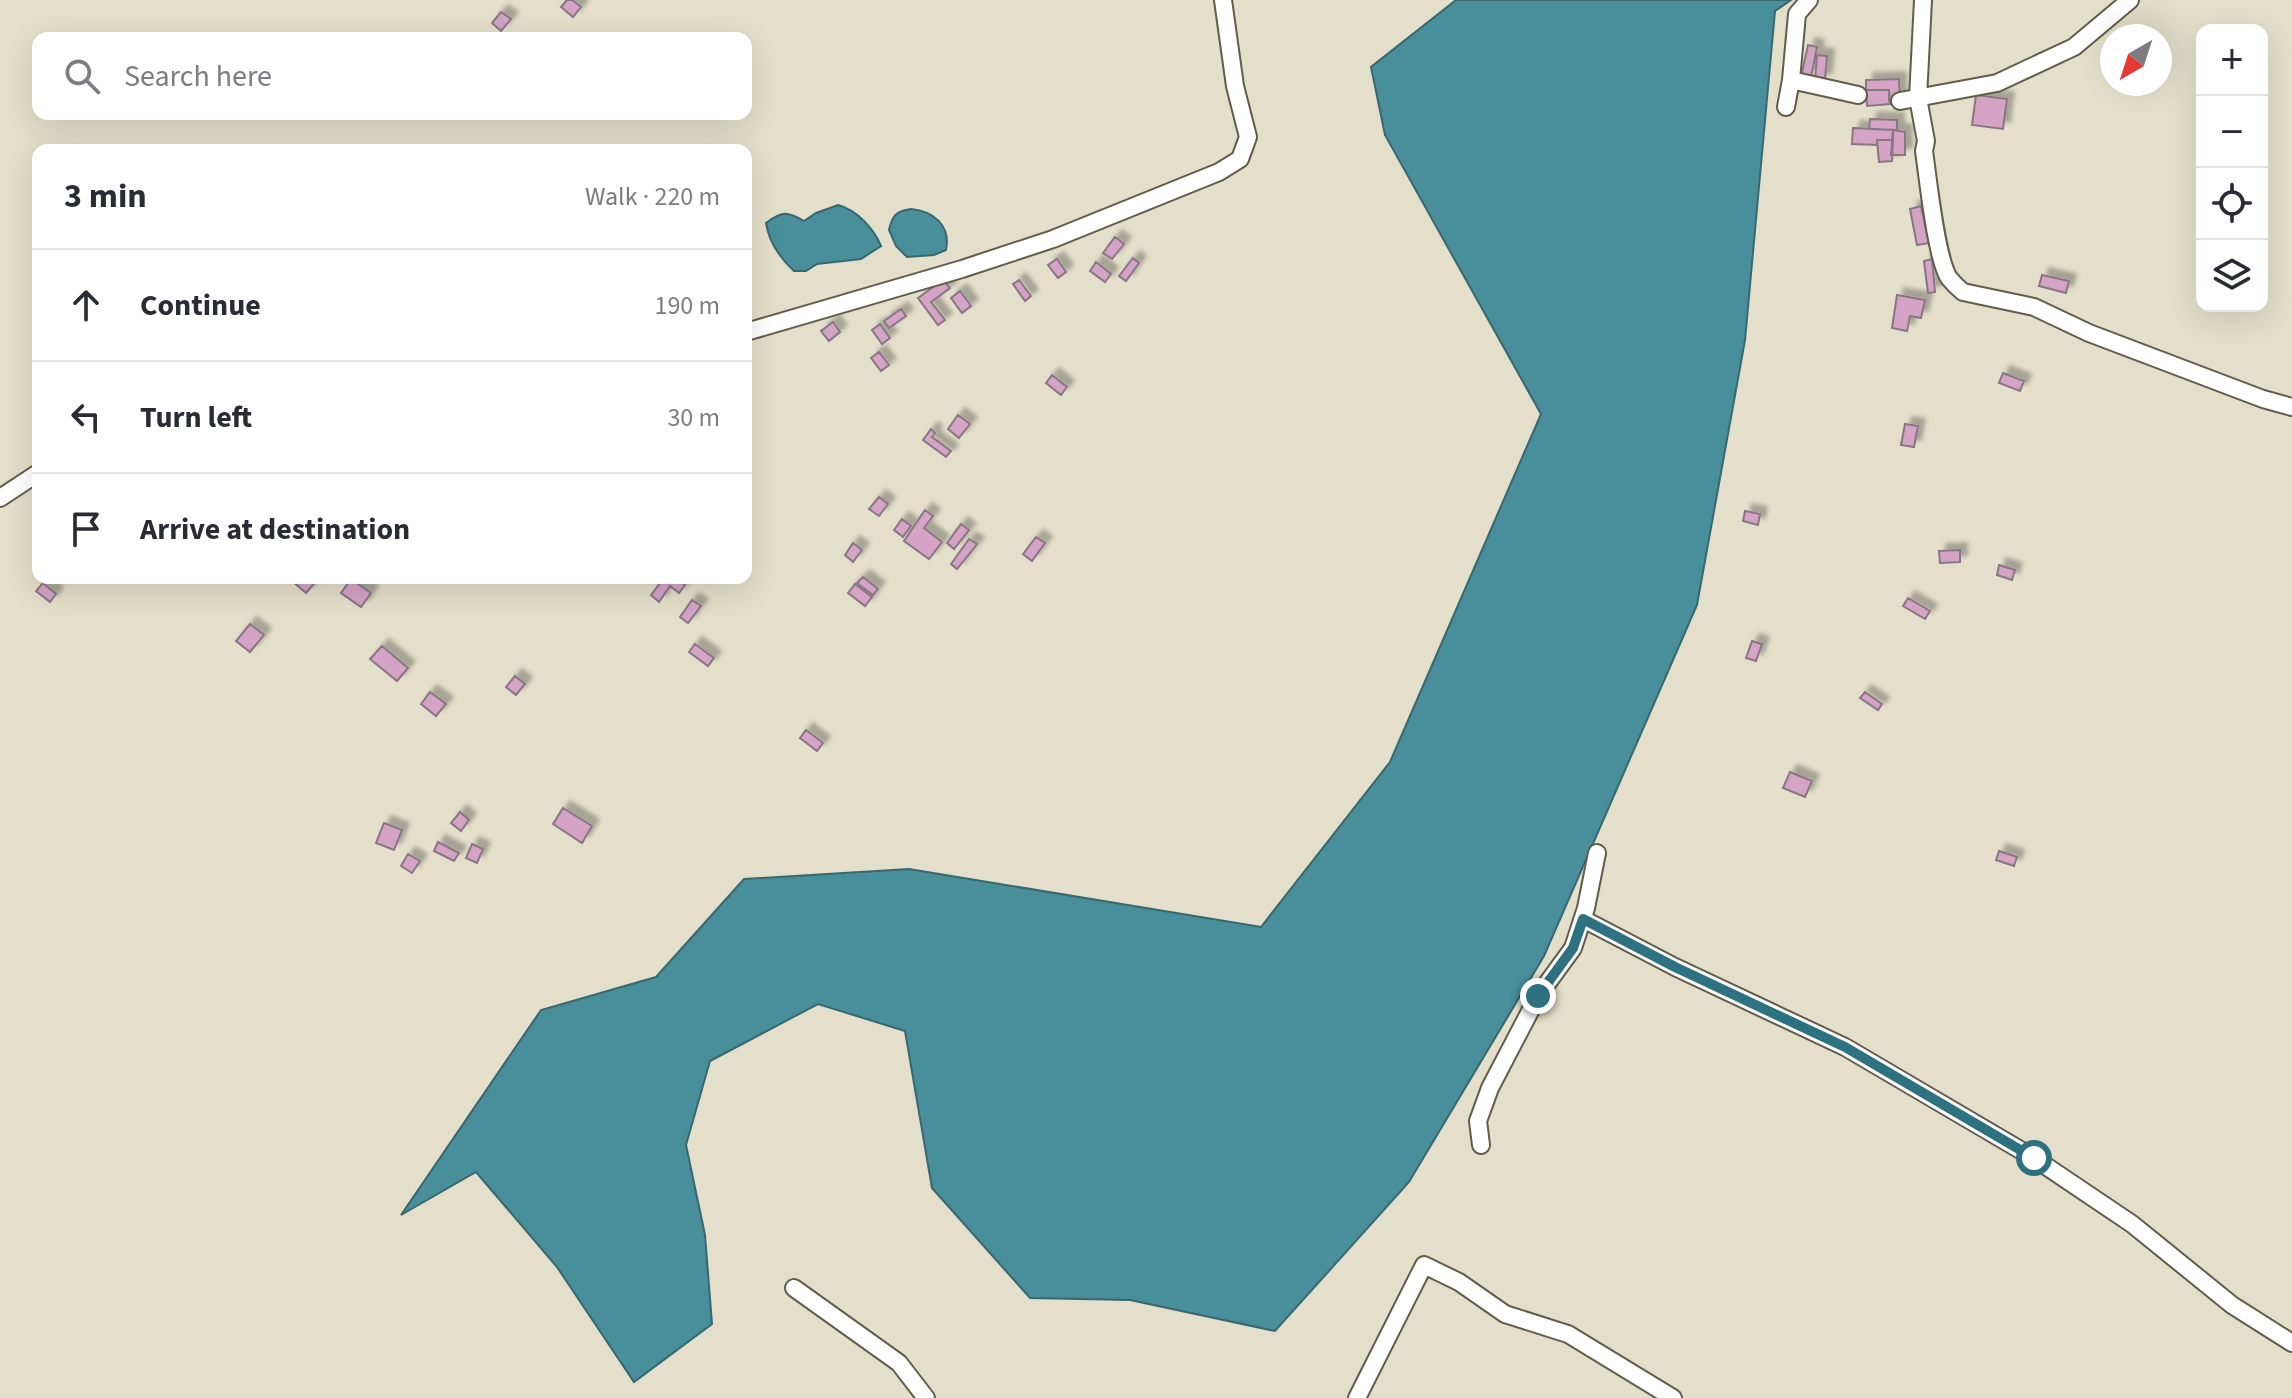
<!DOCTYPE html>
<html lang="en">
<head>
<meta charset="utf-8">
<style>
	body { margin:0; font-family:"Source Sans 3",sans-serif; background:#f2f2f3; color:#2b2b33 }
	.controls { position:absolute; right:24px; top:24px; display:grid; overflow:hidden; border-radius:16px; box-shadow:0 8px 32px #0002 }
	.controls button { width:72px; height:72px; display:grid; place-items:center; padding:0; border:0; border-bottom:2px solid #e1e1e2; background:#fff; color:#2b2b33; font:40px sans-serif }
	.compass { position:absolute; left:2100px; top:24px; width:72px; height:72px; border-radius:50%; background:#fff; box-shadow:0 8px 32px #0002; rotate:219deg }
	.stop { position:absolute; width:24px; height:24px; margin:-18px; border:6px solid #2e7282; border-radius:50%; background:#fff }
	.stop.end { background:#2e7282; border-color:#fff; box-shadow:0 2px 8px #0008 }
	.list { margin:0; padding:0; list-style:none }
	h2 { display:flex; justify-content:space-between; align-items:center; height:104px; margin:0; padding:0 32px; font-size:34px }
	h2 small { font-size:26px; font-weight:400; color:#7c7c81 }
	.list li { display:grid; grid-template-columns:52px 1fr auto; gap:24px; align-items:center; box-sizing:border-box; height:112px; padding:0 32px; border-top:2px solid #e1e1e2 }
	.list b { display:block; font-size:30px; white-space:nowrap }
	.list em { font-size:26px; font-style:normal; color:#7c7c81 }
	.icon { flex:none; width:44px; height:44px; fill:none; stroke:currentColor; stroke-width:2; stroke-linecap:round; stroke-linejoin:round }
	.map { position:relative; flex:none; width:2292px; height:1398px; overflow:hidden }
	.search { position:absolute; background:#fff; box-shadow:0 8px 32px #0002; left:32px; top:32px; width:720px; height:88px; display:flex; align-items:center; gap:20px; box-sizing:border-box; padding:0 28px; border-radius:16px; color:#7c7c81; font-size:30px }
	.panel { position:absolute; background:#fff; box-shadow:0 8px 32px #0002; left:32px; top:144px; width:720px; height:440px; border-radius:16px }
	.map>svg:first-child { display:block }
</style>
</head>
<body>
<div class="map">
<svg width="2292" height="1398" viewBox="0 0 2292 1398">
	<defs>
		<filter id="shadow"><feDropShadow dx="7" dy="-7" stdDeviation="2" flood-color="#0004"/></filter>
	</defs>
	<rect width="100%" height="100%" fill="#e3dfca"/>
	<path fill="#488e9b" stroke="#38686f" stroke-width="2" d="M1456,0H1791L1775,11L1745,340L1697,605L1544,956L1409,1182L1275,1331L1130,1300L1030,1298L932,1188L905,1031L818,1004L710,1061L686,1145L705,1235L712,1324L634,1382L557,1267L476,1172L401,1215L541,1010L656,977L744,879L909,869L1261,927L1390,762L1541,414L1385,135L1371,67Z
		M838,205C857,210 874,229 881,246L861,259L817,264L806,271H794C780,258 769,242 766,223C782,211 787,211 804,221L816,213Z
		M911,209C933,211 951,225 946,250L934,255L907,257L896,246L889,230C892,216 896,211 911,209Z"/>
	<path fill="#d4a3c6" stroke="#887683" stroke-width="2" filter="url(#shadow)" d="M567,0H572L581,7L573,17L561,7Z
		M501,12L511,19L501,31L492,23Z
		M1808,45L1817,47L1811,77H1801Z
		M1817,55L1827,56L1825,80H1815Z
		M1899,79L1900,101H1889V90H1866V80Z
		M1866,90H1889L1890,104L1867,106Z
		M1976,95L2007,99L2003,129L1972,125Z
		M1870,119L1897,120V130L1869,129Z
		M1853,128L1893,130V140H1877V145L1852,144Z
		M1893,130L1905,132V155H1891Z
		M1877,140H1893L1892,161L1879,162Z
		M1921,206L1929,243L1917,245L1910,209Z
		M1115,237L1124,244L1112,259L1103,253Z
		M1133,258L1139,263L1126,281L1119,276Z
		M1057,259L1066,272L1058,278L1048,265Z
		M1932,259L1935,292L1928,293L1924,261Z
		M1096,262L1111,274L1105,282L1090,271Z
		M2042,275L2069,281L2066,293L2039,286Z
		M943,280L950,288L931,302L945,320L938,325L918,298Z
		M1019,280L1031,296L1025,301L1013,284Z
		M960,291L971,306L962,313L951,298Z
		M1897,295L1925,300L1921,318L1910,316L1907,331L1892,328Z
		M901,309L906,316L889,328L884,321Z
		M833,322L840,332L829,341L821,331Z
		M880,324L890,338L882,344L872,330Z
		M879,352L889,365L881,371L871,358Z
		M2003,373L2024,381L2020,391L1999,383Z
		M1052,375L1067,387L1061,395L1046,383Z
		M958,415L970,424L959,438L948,429Z
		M1905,424L1918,426L1914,447L1901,445Z
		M931,429L935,433L932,437L951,451L946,457L923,440Z
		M879,497L888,504L879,516L869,509Z
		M925,510L933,516L924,528L942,542L929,559L904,541Z
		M1745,511L1760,514L1758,525L1743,521Z
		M902,519L911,526L903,537L894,530Z
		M961,524L969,530L954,549L947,543Z
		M1036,537L1045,543L1032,561L1023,554Z
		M969,539L977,544L957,569L951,564Z
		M853,543L862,550L853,562L845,555Z
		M1960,550V562L1940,563L1939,551Z
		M1999,565L2015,570L2012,580L1997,575Z
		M863,577L878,589L873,595L857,583Z
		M292,578H319L306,593L291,580Z
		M664,578H675L685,585L679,593L670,586L659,602L651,595Z
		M351,579L371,593L361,607L341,593Z
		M43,583L56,594L50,602L36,591Z
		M855,584L872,597L865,606L848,593Z
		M1908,598L1930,611L1925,619L1903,606Z
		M692,600L701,606L688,623L680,617Z
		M250,624L264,635L250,652L236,641Z
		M1752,641L1762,644L1756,661L1746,658Z
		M695,644L714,658L708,666L689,652Z
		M382,646L408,668L397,681L370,659Z
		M515,676L525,684L516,695L506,687Z
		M430,692L446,704L436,716L421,704Z
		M1865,692L1882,704L1878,710L1860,698Z
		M806,730L823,743L817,751L800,738Z
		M1790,772L1812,781L1805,797L1783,788Z
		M563,808L592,826L582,843L553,824Z
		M460,812L469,820L461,831L451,823Z
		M384,823L402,830L394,850L376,843Z
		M438,842L459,853L454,861L434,851Z
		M472,844L483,849L477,863L466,858Z
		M1999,851L2017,857L2014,866L1996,860Z
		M408,854L420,861L412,873L401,866Z"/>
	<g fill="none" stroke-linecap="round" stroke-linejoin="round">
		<defs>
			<path id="street" d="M1923,0L1918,98L1926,141L1924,151C1928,178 1936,258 1949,278C1953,283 1958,288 1963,292L2034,307L2089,333L2263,399L2292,407
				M1791,80L1797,14L1809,0
				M1900,101L1997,83L2074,47L2130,0
				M1786,107L1791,80L1858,95
				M746,332L962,269L1053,239L1219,172L1240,159L1248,137L1235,86L1223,0
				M0,498L38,473
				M1583,919L1675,967L1845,1047L2034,1158L2132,1224L2232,1305L2292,1343
				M1481,1145L1478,1121L1490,1088L1538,996L1573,948L1586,908L1597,853
				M794,1288L899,1363L926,1398
				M1357,1398L1424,1265L1459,1282L1505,1314L1568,1334L1673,1398"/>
		</defs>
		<use href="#street" stroke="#605d4a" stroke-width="20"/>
		<use href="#street" stroke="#fff" stroke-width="16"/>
	</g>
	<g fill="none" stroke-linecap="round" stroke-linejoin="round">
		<path stroke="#2e7282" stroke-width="10" d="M1538,996L1573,948L1583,919L1675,967L1845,1047L2034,1158"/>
	</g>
</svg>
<div class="controls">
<button>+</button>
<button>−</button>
<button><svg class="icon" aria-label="locate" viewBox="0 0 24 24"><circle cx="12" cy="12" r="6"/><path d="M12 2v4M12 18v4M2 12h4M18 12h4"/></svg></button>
<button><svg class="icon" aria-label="layers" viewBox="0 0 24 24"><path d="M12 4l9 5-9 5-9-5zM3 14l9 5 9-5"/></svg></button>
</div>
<svg class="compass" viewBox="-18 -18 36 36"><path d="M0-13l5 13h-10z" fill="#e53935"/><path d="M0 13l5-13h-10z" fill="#7c7c81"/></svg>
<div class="stop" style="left:2034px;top:1158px"></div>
<div class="stop end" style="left:1538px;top:996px"></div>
<div class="search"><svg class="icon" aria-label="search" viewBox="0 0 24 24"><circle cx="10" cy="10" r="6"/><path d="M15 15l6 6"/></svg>Search here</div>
<section class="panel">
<h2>3 min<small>Walk · 220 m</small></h2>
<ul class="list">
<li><svg class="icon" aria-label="ahead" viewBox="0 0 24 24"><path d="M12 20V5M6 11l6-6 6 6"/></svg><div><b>Continue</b></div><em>190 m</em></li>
<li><svg class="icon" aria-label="left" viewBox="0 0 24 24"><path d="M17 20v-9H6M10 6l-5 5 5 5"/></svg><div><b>Turn left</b></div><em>30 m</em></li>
<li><svg class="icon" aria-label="arrive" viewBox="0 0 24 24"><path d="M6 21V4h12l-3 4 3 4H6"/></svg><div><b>Arrive at destination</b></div></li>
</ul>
</section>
</div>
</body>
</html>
